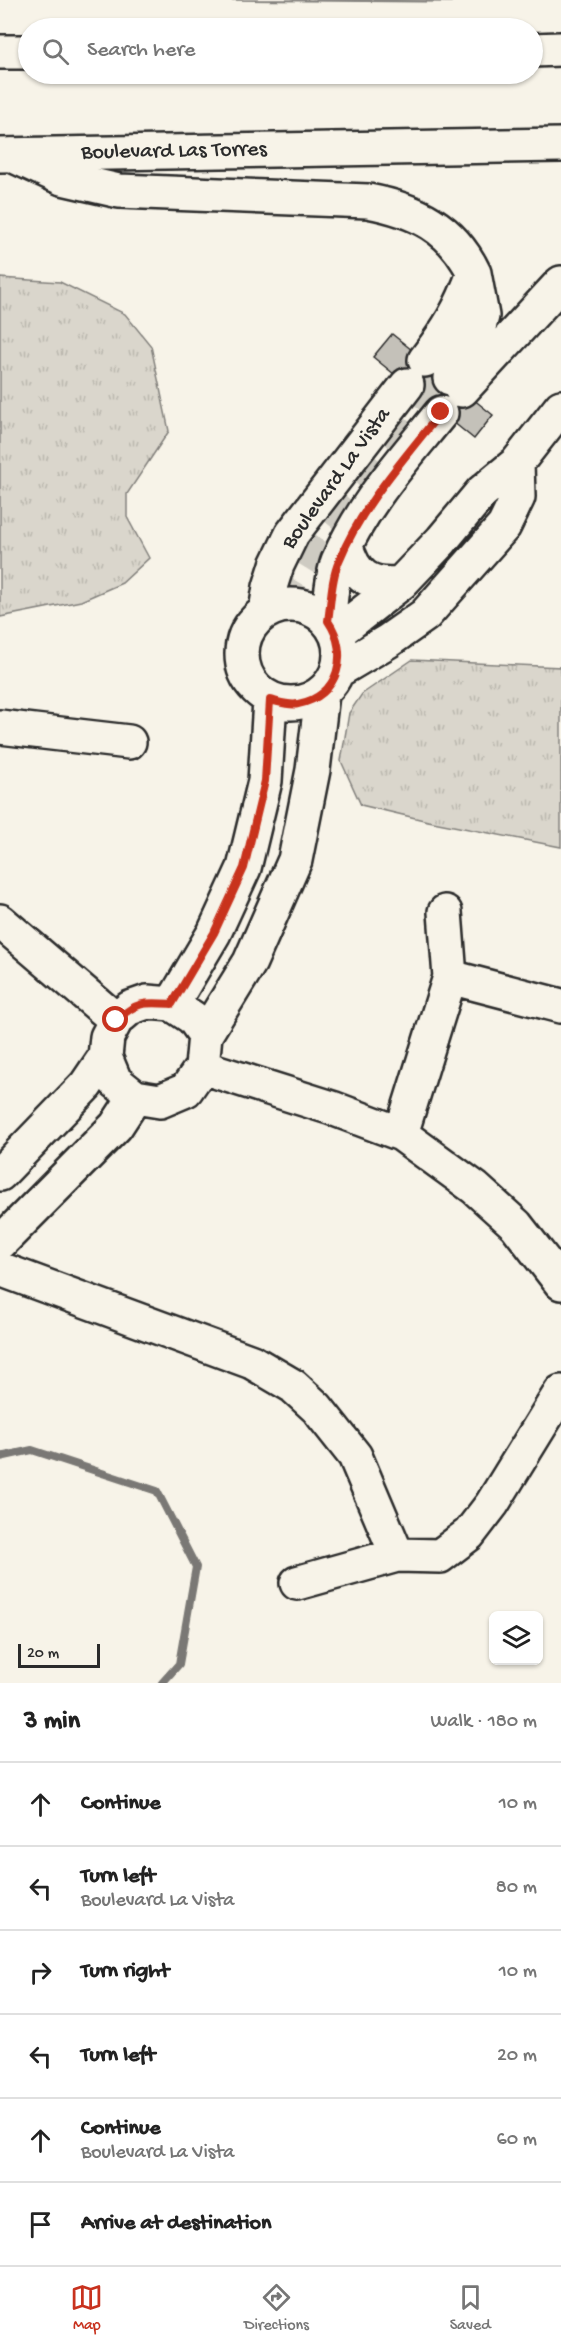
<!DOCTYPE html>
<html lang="en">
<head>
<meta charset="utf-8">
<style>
	body { margin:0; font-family:"Gochi Hand",sans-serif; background:#f6f6f6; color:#222 }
	.controls { position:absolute; right:18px; bottom:18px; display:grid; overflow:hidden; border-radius:9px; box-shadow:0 2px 4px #0004 }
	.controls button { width:54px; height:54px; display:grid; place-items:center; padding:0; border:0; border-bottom:2px solid #e0e0e0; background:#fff; color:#222; font:30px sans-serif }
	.scale { position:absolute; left:18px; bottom:15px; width:82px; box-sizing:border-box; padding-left:6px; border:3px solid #2b2b2b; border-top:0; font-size:16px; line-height:21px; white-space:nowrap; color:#2b2b2b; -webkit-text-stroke:4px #f7f3e8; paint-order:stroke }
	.stop { position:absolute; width:18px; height:18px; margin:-14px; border:4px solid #c8321e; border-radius:50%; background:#fff }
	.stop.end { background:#c8321e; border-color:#fff; box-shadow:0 2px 6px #0008 }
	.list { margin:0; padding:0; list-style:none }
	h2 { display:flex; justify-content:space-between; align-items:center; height:78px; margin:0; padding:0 24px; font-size:26px }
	h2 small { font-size:20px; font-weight:400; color:#767676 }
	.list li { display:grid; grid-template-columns:39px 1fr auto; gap:18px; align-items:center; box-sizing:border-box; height:84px; padding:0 24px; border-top:2px solid #e0e0e0 }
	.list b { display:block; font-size:22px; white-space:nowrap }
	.list p { margin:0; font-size:20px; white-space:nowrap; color:#767676 }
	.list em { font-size:20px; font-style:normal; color:#767676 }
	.icon { flex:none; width:33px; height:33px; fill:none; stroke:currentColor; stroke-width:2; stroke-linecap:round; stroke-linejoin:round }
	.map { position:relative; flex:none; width:561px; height:1683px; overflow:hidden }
	.search { position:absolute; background:#fff; box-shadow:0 2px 4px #0004; left:18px; right:18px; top:18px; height:66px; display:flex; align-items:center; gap:15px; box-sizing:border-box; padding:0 21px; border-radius:33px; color:#767676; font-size:22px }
	.sheet { height:582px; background:#fff }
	nav { display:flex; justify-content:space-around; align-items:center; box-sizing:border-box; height:84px; border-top:2px solid #e0e0e0; background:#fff; font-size:16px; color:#767676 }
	nav a { display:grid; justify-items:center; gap:3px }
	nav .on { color:#c8321e }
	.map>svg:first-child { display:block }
</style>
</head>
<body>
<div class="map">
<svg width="561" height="1683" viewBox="0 0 561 1683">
	<defs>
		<pattern id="grass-tufts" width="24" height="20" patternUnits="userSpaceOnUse" patternTransform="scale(1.5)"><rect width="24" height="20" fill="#dad6cc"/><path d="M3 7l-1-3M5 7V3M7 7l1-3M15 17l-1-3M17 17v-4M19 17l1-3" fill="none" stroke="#bbb8af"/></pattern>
	</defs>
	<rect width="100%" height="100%" fill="#f7f3e8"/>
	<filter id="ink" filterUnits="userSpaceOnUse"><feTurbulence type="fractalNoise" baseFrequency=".0167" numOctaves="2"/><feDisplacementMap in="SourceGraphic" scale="12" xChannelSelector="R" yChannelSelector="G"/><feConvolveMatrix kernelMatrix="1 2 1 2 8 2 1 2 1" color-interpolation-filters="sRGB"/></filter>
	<g filter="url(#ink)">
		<path fill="url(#grass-tufts)" stroke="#82807c" stroke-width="1.5" d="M230,0H451V2Z
			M0,278L60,282L125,314L151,346L169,431L127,494V517L149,558L122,583L81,601L0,617Z
			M412,660L561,667V847L428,821L361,805L341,761L349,713L362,694Z"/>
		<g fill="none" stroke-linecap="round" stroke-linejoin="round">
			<path stroke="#7a7874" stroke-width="8" d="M0,1457L32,1450L157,1491L196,1567L179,1664L162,1683"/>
		</g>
		<path fill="#c4c1b9" stroke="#2b2b2b" stroke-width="1.5" d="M392,334L493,415L474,439L373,357Z"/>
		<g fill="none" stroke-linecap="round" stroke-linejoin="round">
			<path stroke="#cecbc2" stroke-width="33" stroke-dasharray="33 16" stroke-linecap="butt" d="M277,608L317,542L449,379"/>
			<defs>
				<path id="minor" d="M12,155L62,178L119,191L368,201C416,210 452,227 474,273C461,309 448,330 425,360
					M450,378L473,349L482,316L474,273
					M462,390L561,283
					M346,546C354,576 370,587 401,583
					M242 654a49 49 0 1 1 98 0a49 49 0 1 1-98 0Z
					M266,611L270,587L277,565L292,534L407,385
					M328,621C331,603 331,579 338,561C362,505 403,460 441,413
					M337,633L401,583L442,540L482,492L517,463L561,407
					M339,670L388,641L425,615L504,526L518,497L517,463
					M0,727L129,742
					M0,921L116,1020
					M450,977L561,1006
					M147,1002L172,1004L193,1018L205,1035L202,1067L186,1090L160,1101L135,1097L115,1081L105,1057L107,1037L116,1020L130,1008Z
					M172,1004L214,933L244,868L265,781L270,700
					M205,1035L250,962L295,860L313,770L322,694
					M202,1067L332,1108L401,1134L475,1188L516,1225L561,1283
					M401,1134L450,977L445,912
					M0,1174L86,1085L105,1057
					M0,1243L116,1126L135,1097
					M0,1269L252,1362L293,1386L317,1408L355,1456L397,1555
					M297,1583L397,1555L440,1556L469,1534L492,1504L561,1392"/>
				<path id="major" d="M532,50L561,49
					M0,52H28
					M0,155L561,145"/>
			</defs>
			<use href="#minor" stroke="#2b2b2b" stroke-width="38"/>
			<use href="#major" stroke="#2b2b2b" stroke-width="38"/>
			<use href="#minor" stroke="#f7f3e8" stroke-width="33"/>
			<use href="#major" stroke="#f7f3e8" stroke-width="33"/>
		</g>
	</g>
	<g fill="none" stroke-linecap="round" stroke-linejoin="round" filter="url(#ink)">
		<path stroke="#c8321e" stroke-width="8" d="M116,1020C138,1001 144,1002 172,1004L214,933L244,868L265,781L270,700C279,702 290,706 298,704C339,697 350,653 328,621C331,603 331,579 339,561C362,505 403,460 441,412"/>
	</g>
	<g text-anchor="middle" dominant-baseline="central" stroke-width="4.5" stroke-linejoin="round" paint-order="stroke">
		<g font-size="22" fill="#2b2b2b" stroke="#f7f3e8">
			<text transform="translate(174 152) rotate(-1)">Boulevard Las Torres</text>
			<text transform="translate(337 479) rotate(-54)">Boulevard La Vista</text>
		</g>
	</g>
</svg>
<div class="controls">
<button><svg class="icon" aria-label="layers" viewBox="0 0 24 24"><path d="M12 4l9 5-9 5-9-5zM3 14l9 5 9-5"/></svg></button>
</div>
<div class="scale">20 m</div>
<div class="stop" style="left:116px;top:1020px"></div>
<div class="stop end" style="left:441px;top:412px"></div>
<div class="search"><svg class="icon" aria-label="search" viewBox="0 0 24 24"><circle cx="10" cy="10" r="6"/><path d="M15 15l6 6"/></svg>Search here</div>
</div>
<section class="sheet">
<h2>3 min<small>Walk · 180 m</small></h2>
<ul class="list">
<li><svg class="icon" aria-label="ahead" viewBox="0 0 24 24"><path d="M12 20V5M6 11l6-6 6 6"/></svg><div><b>Continue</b></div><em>10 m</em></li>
<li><svg class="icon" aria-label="left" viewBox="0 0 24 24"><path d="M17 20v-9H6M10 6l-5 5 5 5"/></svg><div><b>Turn left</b><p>Boulevard La Vista</p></div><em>80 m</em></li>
<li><svg class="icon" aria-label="right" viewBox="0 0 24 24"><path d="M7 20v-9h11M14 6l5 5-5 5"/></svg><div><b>Turn right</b></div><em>10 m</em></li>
<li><svg class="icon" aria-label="left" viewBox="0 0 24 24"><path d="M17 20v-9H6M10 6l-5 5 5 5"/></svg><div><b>Turn left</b></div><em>20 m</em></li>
<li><svg class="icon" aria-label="ahead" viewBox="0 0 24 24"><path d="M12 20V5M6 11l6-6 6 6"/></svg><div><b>Continue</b><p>Boulevard La Vista</p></div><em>60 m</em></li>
<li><svg class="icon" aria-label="arrive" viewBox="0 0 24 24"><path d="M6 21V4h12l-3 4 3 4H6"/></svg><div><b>Arrive at destination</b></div></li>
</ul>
</section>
<nav>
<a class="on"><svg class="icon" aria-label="map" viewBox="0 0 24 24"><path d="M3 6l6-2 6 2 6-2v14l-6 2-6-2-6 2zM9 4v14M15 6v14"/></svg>Map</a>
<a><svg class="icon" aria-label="directions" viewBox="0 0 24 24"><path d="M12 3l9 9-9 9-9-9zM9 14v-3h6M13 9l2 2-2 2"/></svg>Directions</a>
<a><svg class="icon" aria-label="saved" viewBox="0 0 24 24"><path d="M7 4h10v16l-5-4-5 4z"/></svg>Saved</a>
</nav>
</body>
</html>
